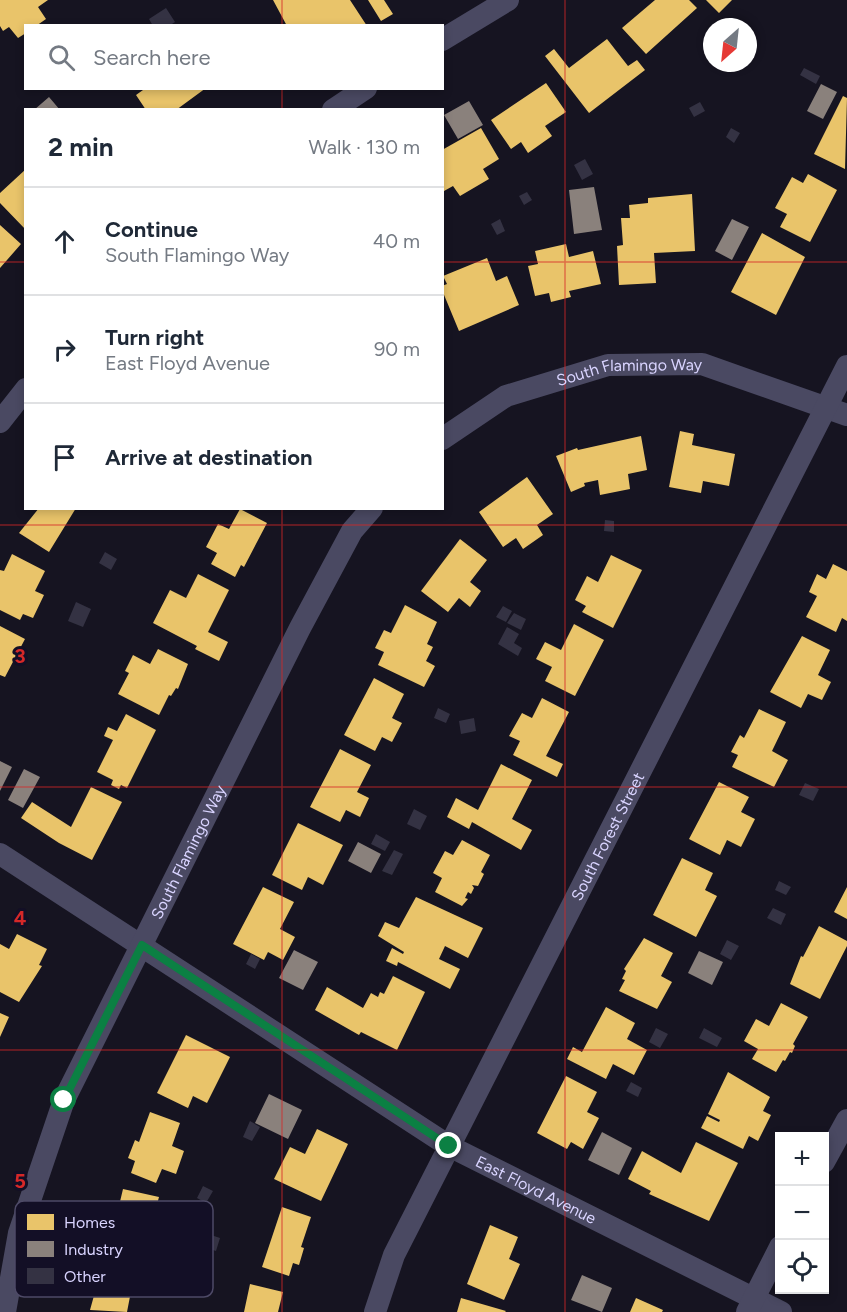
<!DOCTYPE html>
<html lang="en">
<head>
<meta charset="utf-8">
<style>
	body { margin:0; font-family:Figtree,sans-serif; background:#f6f6f7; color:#1f2937 }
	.controls { position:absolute; right:18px; bottom:18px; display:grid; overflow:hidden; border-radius:0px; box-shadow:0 3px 9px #0003 }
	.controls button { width:54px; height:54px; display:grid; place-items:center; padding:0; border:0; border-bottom:2px solid #e0e1e3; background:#fff; color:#1f2937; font:30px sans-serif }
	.compass { position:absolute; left:703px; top:18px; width:54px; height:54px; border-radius:50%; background:#fff; box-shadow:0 3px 9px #0003; rotate:207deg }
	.stop { position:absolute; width:18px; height:18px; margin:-14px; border:4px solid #0b8043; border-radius:50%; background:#fff }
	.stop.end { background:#0b8043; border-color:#fff; box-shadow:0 2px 6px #0008 }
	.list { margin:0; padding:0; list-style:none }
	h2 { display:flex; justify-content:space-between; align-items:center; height:78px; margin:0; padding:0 24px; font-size:26px }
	h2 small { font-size:20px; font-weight:400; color:#747a83 }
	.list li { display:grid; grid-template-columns:39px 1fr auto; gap:18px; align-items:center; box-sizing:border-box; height:108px; padding:0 24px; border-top:2px solid #e0e1e3 }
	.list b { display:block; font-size:22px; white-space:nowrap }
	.list p { margin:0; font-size:20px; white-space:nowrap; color:#747a83 }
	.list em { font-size:20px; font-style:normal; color:#747a83 }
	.icon { flex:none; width:33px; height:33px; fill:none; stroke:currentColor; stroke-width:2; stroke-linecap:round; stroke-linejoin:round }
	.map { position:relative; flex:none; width:847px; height:1312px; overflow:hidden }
	.search { position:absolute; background:#fff; box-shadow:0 3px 9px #0003; left:24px; top:24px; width:420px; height:66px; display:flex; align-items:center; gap:15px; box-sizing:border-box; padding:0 21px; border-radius:0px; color:#747a83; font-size:22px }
	.panel { position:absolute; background:#fff; box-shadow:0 3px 9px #0003; left:24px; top:108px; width:420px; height:402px; border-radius:0px }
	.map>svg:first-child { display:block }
</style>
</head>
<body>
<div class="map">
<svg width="847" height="1312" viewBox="0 0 847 1312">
	<rect width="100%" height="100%" fill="#161421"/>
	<path fill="#e9c46a" d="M0,0H48L38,7L46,19L36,26H26V33L18,38L9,27L3,31L0,26Z
		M273,0H350L367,26H287Z
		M368,0H384L393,14L381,21Z
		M655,0H689L697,8L646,54L622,28Z
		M706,0H732L719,13Z
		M607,39L628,66L637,60L645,70L589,113L545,56L554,49L569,68Z
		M546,83L566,112L545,126L552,136L528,153L521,142L511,149L491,120Z
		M142,88H206L176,110H146L136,95L143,90Z
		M843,96L847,98L845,169L814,154Z
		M481,128L499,159L483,169L489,179L460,196L453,186L444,191L442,150Z
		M26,169V230L0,203V193Z
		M808,174L837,190L810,242L780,227L787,214L775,208L792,177L803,183Z
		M692,194L695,251L654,253L656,283L619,285L617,246L623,245L621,218H630L629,205L648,203V198Z
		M0,225L21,244L0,268Z
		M762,233L805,257L776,315L731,292Z
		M566,244L569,257L593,251L601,284L569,291L571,297L551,302L549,293L535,296L528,266L538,264L535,251Z
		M487,258L496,281L507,276L519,305L459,331L442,290V286L447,284L443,276Z
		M680,431L694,434L692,445L735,454L729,486L703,481L701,493L669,487Z
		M641,436L647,470L628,474L630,489L600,495L598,480L584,483L585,486L571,492L556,456L577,448L578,450Z
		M527,477L553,514L537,525L543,535L523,549L516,538L503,547L479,512Z
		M39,508H76L49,552L19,533Z
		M240,509L267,523L244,567L241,565L235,577L211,564L217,553L206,547L218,524L229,529Z
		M460,539L487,560L470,582L481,591L470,607L459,598L448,612L421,591Z
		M12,554L45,571L35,591L44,595L33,618L23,614L20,620L0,610V570L4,571Z
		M611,555L642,570L613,628L582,612L586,606L575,600L587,576L598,582Z
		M833,564L847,571V621L842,618L836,632L806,617L817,596L809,592L817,574L826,579Z
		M198,574L229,590L208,632L228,642L219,661L195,649L197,646L153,623L170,590L186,598Z
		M405,605L437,622L427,644L433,647L426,661L435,666L424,687L378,665L384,652L375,648L384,630L391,633Z
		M574,624L604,640L575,696L545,681L552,667L536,659L545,642L561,650Z
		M0,626L25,639L5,677L0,675Z
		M802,636L830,650L818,675L831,682L822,700L808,694L801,708L770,692Z
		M158,649L188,664L178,689L176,688L171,696L169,695L159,715L118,694L129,673L125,671L133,655L150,664Z
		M374,678L404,694L392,718L402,723L392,742L382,737L375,751L344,735Z
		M542,698L569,712L546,756L563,764L557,777L513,755L520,741L509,736L522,713L532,718Z
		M759,709L786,722L772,751L788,760L774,787L732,767L738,755L731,752L740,735L744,738Z
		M126,714L156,730L127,788L121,785L119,789L111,785L113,780L97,772L113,740L104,736L108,727L117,731Z
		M340,749L371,765L357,792L369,798L360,817L346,810L340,822L310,807Z
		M501,764L532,780L512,819L532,830L521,850L472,822L469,829L447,817L456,798L478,810Z
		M719,782L749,797L741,812L755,819L741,847L727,840L720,855L689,839Z
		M91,787L122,802L92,860L59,843L21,818L32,802L71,827Z
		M298,823L343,845L323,885L308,877L302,890L272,875Z
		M462,840L490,855L481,872L484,874L478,886L472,885L474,888L471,894L468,892L465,898L468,899L462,906L435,892L442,878L433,873L445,851L453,855Z
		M682,858L713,873L705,890L717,896L696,937L653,915Z
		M263,887L294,902L280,929L295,937L283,960L268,952L264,960L233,944Z
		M847,887V919L834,912Z
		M416,897L483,928L468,958L445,946L439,959L460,969L450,989L398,962L397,966L386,961L392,948L403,954L404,952L378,936L385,922L399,928Z
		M819,926L847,941V946L820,999L790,984L801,956L803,957Z
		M17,934L47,949L39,965L42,966L19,1002L0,992V944L9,949Z
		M644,938L673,953L661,976L672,982L657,1009L619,991L625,980L622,979L626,971L624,969Z
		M393,976L425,992L397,1050L361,1032L359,1035L315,1010L327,987L363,1008L371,993L378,997L380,992L384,994Z
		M781,1003L808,1017L793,1044L795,1046L792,1053L790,1052L785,1061L783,1060L776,1072L752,1059L758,1049L744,1041L756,1019L769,1026Z
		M606,1007L635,1023L627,1039L647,1050L634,1075L613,1064L606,1079L567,1059L573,1047L582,1052Z
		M0,1013L9,1017L0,1037Z
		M186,1035L230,1057L207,1103L193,1096L188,1108L157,1093Z
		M728,1072L770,1097L763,1111L771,1115L758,1141L749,1136L743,1149L701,1128L707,1116L719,1122L720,1120L708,1114Z
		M566,1076L597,1092L587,1112L599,1118L583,1149L571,1142L567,1149L537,1133Z
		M150,1112L180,1123L172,1146L184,1151L176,1174L162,1169L156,1183L131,1173L135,1161L128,1158L135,1140L139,1142Z
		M317,1129L348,1144L321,1201L274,1179L290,1147L305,1154Z
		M696,1142L738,1163L709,1221L649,1194L651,1191L628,1179L642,1151L681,1173Z
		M123,1189L159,1197L153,1219L161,1221L155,1246L145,1243L141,1260L108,1252Z
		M282,1207L311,1217L301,1247L304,1248L299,1265L293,1263L289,1276L262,1267Z
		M490,1225L518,1237L509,1259L520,1264L504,1300L467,1284Z
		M100,1274L133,1281L127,1312L90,1310Z
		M250,1284L283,1292L278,1312H244Z
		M461,1298L506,1311L505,1312H457Z
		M636,1298L663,1310L662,1312H630Z"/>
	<path fill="#8a817c" d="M821,84L837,92L823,119L807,111Z
		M49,97L60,110H34Z
		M469,101L483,125L458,139L444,115Z
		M594,187L602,230L574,234L569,190Z
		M732,219L749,227L732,260L715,251Z
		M0,761L12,767L0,791Z
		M24,769L40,777L23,808L8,800Z
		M358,842L381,854L371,873L348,861Z
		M294,950L318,962L303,990L279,978Z
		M699,951L723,962L712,985L688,973Z
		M269,1094L302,1110L288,1139L255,1123Z
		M602,1132L632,1148L619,1175L588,1160Z
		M582,1275L612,1288L602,1312L571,1300Z"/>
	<path fill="#343243" d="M166,8L175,22L169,26H153L149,19Z
		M804,68L820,76L816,84L800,75Z
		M700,102L705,111L694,117L689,108Z
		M731,128L740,133L734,143L726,137Z
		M585,159L593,174L582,180L574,165Z
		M527,192L532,200L524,205L519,196Z
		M500,219L505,231L497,235L491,224Z
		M605,520L614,521V532L604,531Z
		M105,552L117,559L111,570L99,563Z
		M76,602L91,609L83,627L68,621Z
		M503,606L512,611L506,622L496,617Z
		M514,613L526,619L521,630L507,623Z
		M507,627L519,634L514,643L522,648L518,656L498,644Z
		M438,708L450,714L446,723L434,718Z
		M474,718L476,731L461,734L459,721Z
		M805,783L819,789L813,801L799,795Z
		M414,809L427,816L420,830L407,824Z
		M376,834L390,842L385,851L371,844Z
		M394,850L403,854L392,875L382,871Z
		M779,881L791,887L786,895L775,890Z
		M773,908L786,914L781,925L767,918Z
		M727,940L739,946L731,960L720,954Z
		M251,954L260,959L255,969L246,964Z
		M656,1028L668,1034L660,1048L649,1042Z
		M704,1028L722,1038L717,1047L699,1038Z
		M631,1082L642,1088L638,1097L626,1091Z
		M250,1121L260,1127L252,1141L243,1137Z
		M203,1186L213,1191L206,1203L197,1198Z
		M211,1235L220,1238L216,1251L207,1248Z"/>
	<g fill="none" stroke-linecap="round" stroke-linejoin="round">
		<g stroke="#4a4962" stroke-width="22">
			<path d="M442,40L508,0"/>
			<path d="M333,110L366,88"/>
			<path d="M0,422L26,389"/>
			<path id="s1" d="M442,439L506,396L608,365L702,364L847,415"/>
			<path id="s2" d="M0,854L449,1146L781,1312"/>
			<path d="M824,1162L847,1120"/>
			<path id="s3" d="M5,1312L19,1233L64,1100L300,628L352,531L372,508"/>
			<path id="s4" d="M375,1312L394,1255L847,366"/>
			<path d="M747,1312L780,1247"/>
		</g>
	</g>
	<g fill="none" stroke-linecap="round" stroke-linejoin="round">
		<path stroke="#0b8043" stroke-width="8" d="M64,1100L142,945L449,1146"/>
	</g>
	<path fill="none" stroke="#d62828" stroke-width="1.5" stroke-opacity="0.55" d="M282,0V26M565,0V1312M282,88V110M0,262H26M442,262H847M282,508V1312M0,525H847M0,787H847M0,1050H847"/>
	<g text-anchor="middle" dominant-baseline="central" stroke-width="6" stroke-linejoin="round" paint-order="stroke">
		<g font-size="16" fill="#d9d4ff" stroke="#130f26">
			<text stroke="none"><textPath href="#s1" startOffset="204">South Flamingo Way</textPath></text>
			<text stroke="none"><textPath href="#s4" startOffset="530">South Forest Street</textPath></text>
			<text stroke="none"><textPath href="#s3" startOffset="498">South Flamingo Way</textPath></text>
			<text stroke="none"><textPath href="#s2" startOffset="633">East Floyd Avenue</textPath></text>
		</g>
	</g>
	<rect x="15" y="1201" width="198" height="96" rx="9" fill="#130f26" stroke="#4e4a67" stroke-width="1.5"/>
	<rect x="27" y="1214" width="27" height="16" fill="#e9c46a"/>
	<rect x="27" y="1241" width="27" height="16" fill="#8a817c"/>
	<rect x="27" y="1268" width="27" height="16" fill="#343243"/>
	<g font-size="16" fill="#d9d4ff">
		<text x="64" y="1228">Homes</text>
		<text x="64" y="1255">Industry</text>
		<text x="64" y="1282">Other</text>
	</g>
	<g font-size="20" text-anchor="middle" font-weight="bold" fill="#d62828" stroke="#130f26" stroke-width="6" stroke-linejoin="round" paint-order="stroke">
		<text x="20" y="663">3</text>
		<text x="20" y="925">4</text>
		<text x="20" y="1188">5</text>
	</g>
</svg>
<div class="controls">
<button>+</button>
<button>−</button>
<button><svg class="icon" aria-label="locate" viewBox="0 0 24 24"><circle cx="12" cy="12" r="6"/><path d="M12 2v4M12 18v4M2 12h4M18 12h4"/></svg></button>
</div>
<svg class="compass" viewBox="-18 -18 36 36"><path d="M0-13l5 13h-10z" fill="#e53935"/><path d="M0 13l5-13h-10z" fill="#747a83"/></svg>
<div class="stop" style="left:64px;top:1100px"></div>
<div class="stop end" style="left:449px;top:1146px"></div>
<div class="search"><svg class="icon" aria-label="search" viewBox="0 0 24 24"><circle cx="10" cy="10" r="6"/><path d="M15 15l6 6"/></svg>Search here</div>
<section class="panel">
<h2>2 min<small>Walk · 130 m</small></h2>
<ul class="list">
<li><svg class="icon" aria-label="ahead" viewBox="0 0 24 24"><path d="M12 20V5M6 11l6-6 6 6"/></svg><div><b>Continue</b><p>South Flamingo Way</p></div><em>40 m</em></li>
<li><svg class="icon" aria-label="right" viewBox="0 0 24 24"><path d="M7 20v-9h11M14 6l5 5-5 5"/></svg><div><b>Turn right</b><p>East Floyd Avenue</p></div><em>90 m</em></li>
<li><svg class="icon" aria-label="arrive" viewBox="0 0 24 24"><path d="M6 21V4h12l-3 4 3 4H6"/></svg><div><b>Arrive at destination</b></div></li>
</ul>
</section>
</div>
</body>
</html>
